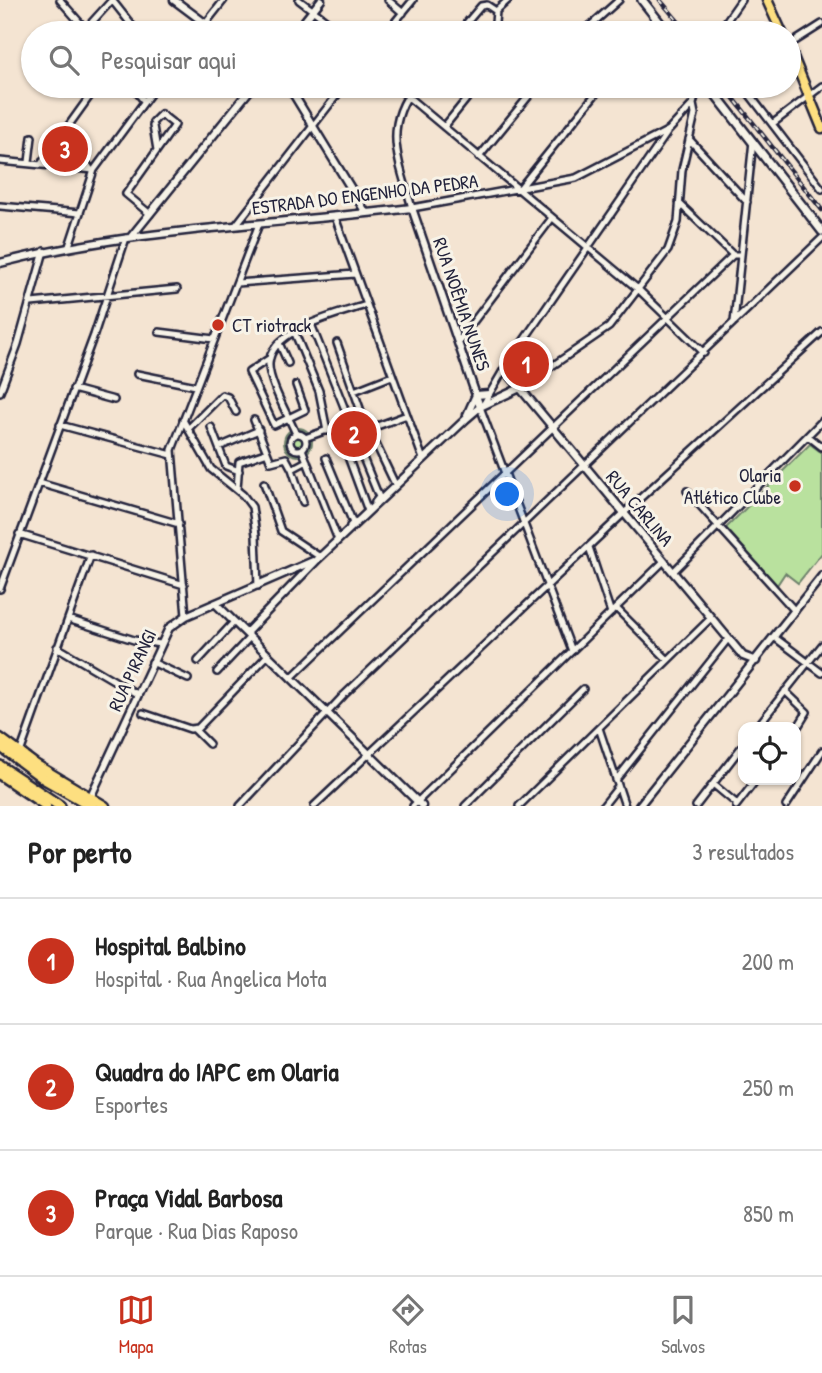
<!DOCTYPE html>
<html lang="pt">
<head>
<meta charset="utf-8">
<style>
	body { margin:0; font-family:"Patrick Hand",sans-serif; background:#f2f2f2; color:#222 }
	.controls { position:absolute; right:21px; bottom:21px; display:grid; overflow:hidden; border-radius:14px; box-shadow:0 2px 5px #0004 }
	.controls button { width:63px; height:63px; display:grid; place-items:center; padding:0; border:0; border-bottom:2px solid #e0e0e0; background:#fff; color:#222; font:35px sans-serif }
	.you { position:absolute; left:508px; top:495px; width:24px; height:24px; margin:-18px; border:5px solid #fff; border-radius:50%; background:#1a73e8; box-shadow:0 0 0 10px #1a73e833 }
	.badge { display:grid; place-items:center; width:46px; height:46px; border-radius:50%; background:#c8321e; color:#fff; font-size:23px; font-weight:700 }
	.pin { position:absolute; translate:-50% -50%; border:4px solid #fff; box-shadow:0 2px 7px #0006 }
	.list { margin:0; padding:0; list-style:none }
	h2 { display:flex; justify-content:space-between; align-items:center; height:91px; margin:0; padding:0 28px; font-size:30px }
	h2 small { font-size:23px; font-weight:400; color:#767676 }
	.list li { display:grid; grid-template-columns:46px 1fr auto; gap:21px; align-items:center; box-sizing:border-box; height:126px; padding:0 28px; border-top:2px solid #e0e0e0 }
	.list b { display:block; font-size:26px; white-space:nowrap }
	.list p { margin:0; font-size:23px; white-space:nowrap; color:#767676 }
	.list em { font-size:23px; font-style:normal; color:#767676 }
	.icon { flex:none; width:38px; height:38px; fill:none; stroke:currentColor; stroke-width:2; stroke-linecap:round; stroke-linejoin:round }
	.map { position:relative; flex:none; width:822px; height:806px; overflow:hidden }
	.search { position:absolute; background:#fff; box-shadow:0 2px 5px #0004; left:21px; right:21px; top:21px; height:77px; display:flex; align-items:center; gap:18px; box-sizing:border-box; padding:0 24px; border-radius:38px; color:#767676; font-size:26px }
	.sheet { height:469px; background:#fff }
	nav { display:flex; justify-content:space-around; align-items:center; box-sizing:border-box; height:98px; border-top:2px solid #e0e0e0; background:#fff; font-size:19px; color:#767676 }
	nav a { display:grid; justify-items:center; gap:4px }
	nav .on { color:#c8321e }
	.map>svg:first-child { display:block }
</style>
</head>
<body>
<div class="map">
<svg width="822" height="806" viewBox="0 0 822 806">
	<rect width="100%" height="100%" fill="#f4e4d2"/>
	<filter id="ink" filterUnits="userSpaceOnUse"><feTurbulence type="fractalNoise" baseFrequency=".0143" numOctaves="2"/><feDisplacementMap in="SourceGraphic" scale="14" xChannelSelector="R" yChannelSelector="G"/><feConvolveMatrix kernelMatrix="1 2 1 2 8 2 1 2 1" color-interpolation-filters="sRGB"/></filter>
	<g filter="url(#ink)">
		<path fill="#b9e19e" stroke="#6e826c" stroke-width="2" d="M284 442a14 14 0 1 1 28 0a14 14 0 1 1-28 0Z
			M810,444L822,453V553L798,583L785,573L777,585L726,528Z"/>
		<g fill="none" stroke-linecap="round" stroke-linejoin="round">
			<defs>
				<path id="minor" d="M60,0L89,33
					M112,0L138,33
					M299,0L343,33
					M388,0L403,13
					M496,11L508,0
					M466,24L478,33
					M82,33L112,0
					M198,33L224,0
					M386,33L413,0
					M458,33L481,6L487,5L496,11
					M487,33L495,23L496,11
					M582,33L619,0
					M644,33L656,18
					M718,33L741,0
					M789,45L822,24
					M132,86L144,101
					M395,86L639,290L704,353
					M415,86C382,127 399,161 412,208L576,178L669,130L693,104L698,86
					M743,86L822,189
					M772,124L822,86
					M153,126L157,150
					M444,127L477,86
					M65,130L91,170
					M689,139L747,202
					M479,157L537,86
					M0,161L94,170
					M29,162L32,137
					M41,164L97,86
					M520,188L602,86
					M679,203L733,255
					M0,206L80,213
					M150,214L126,194L175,125L161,114L153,122
					M335,217L423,459
					M236,225L344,86
					M69,246L94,170L156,86
					M237,283L355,274
					M31,303L177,289
					M734,322L753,141
					M311,324L350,422
					M294,331L319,391L327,431
					M159,332L214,339
					M458,342L552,218
					M279,343L288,363
					M337,343L363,417L394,482
					M270,358L249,372L274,425L305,410L296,385
					M504,369L520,388L609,327L668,250L678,222L682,170L695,114L693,104
					M137,374L196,386
					M73,389L114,400
					M354,391L392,376
					M0,392L18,344L44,251
					M483,405L504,369L667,133
					M480,407L572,651
					M183,420L211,469L243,495L252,507L256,535L258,586
					M254,420L271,462L286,458L292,469
					M60,425L172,455
					M211,427L226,466L239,471
					M337,427L368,511
					M188,429L222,395L228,397L236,412
					M369,429L407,415
					M296,434C289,417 268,381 269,364C270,329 339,314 366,305
					M290 442a8 8 0 1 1 16 0a8 8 0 1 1-16 0Z
					M808,436L822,447
					M305,438L363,417
					M219,447L259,430
					M359,448L379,497L375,502
					M302,449L338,540
					M347,453L375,441
					M326,458L353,523L350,526
					M39,483L179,524
					M264,483L281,531L320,557
					M237,489L239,462L265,453
					M687,491L795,611
					M303,502L292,469L307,461
					M19,534L184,585
					M589,547L611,613
					M673,572L822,421
					M0,589L94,335L126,238
					M616,608L668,660
					M186,616L172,450L259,224
					M68,619L134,640L160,644
					M774,637L822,673
					M57,647L137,694
					M198,661L234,622
					M152,662L188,679
					M217,672L250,637
					M291,678L733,255H741
					M785,691L807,712L796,730
					M143,713L190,729L198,728L268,655
					M757,727L822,645
					M599,728L625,806
					M194,729L209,744
					M20,753L91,555
					M616,780L728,639
					M713,784L737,804
					M240,806L344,695L822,238
					M314,806L624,513L822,332
					M413,806L664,561
					M465,806L583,689
					M519,806L711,618
					M603,806L618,787
					M696,806L743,745
					M736,806L756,780
					M786,806L822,751"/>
				<path id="tertiary" d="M174,0L218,33
					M295,33L321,0
					M284,86L294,95L366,213
					M131,237L253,86
					M0,263C135,228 274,225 412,208L480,407
					M476,395L489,394
					M467,415L476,395
					M216,604L422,806
					M246,633L318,559L466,419L480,407L520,388L743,656L756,661
					M90,798L169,628L186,616L313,561
					M639,806L822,576"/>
				<path id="secondary" d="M642,0L668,33
					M709,86L822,231"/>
				<path id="primary" d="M767,0L782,33
					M789,47L822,128"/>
				<path id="trunk" d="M0,738L35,764L105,806
					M0,775L46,806"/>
				<path id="motorway" d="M0,746L43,778L92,806
					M0,766L60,806"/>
			</defs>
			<use href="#minor" stroke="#22223b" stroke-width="10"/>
			<use href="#tertiary" stroke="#22223b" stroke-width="11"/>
			<use href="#secondary" stroke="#22223b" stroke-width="12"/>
			<use href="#primary" stroke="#22223b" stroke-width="13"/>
			<use href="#trunk" stroke="#22223b" stroke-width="13"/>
			<use href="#motorway" stroke="#22223b" stroke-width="14"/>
			<use href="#minor" stroke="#f7f3e8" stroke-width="5"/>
			<use href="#tertiary" stroke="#f7f3e8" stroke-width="6"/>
			<use href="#secondary" stroke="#f7f3e8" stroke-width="7"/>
			<use href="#primary" stroke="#fddf80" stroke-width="8"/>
			<use href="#trunk" stroke="#fddf80" stroke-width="8"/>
			<use href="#motorway" stroke="#fddf80" stroke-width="9"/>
			<defs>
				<path id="rail" d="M660,0L688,33
					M724,86L822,210"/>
			</defs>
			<use href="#rail" stroke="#22223b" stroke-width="4.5"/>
			<use href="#rail" stroke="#f7f3e8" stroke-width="2" stroke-dasharray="5" stroke-linecap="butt"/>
		</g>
	</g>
	<g fill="#c8321e" stroke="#f7f3e8" stroke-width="2.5">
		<circle cx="218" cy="325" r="7"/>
		<circle cx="795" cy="486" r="7"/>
	</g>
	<g text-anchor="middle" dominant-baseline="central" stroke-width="6" stroke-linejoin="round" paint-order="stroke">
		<g font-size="19" fill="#22223b" stroke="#f7f3e8">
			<text transform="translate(365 194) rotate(-7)">ESTRADA DO ENGENHO DA PEDRA</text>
			<text transform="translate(462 304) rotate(71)">RUA NOÊMIA NUNES</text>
			<text transform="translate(640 508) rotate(50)">RUA CARLINA</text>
			<text transform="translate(132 670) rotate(-65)">RUA PIRANGI</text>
		</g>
		<g font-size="19" fill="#22223b" stroke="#f7f3e8" text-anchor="start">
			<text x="232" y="325">CT riotrack</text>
			<text x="781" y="475" text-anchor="end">Olaria<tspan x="781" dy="22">Atlético Clube</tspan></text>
		</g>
	</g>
</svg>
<div class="controls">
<button><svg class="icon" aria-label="locate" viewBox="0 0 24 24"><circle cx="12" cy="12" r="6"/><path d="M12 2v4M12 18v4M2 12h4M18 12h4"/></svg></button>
</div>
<div class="you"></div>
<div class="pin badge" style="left:526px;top:364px">1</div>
<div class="pin badge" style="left:354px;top:434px">2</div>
<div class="pin badge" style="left:65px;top:149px">3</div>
<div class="search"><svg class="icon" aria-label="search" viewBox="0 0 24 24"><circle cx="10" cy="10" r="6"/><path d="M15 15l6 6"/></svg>Pesquisar aqui</div>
</div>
<section class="sheet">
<h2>Por perto<small>3 resultados</small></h2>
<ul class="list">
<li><span class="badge">1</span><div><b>Hospital Balbino</b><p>Hospital · Rua Angelica Mota</p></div><em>200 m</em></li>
<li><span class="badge">2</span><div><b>Quadra do IAPC em Olaria</b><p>Esportes</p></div><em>250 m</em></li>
<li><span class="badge">3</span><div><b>Praça Vidal Barbosa</b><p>Parque · Rua Dias Raposo</p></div><em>850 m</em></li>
</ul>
</section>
<nav>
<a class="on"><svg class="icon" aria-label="map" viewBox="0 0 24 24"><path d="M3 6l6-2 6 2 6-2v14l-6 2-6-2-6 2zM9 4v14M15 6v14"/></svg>Mapa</a>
<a><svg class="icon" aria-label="directions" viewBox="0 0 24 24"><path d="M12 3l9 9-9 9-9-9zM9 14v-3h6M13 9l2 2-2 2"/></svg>Rotas</a>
<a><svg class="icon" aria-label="saved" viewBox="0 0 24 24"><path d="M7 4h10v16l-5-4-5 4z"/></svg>Salvos</a>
</nav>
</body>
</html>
